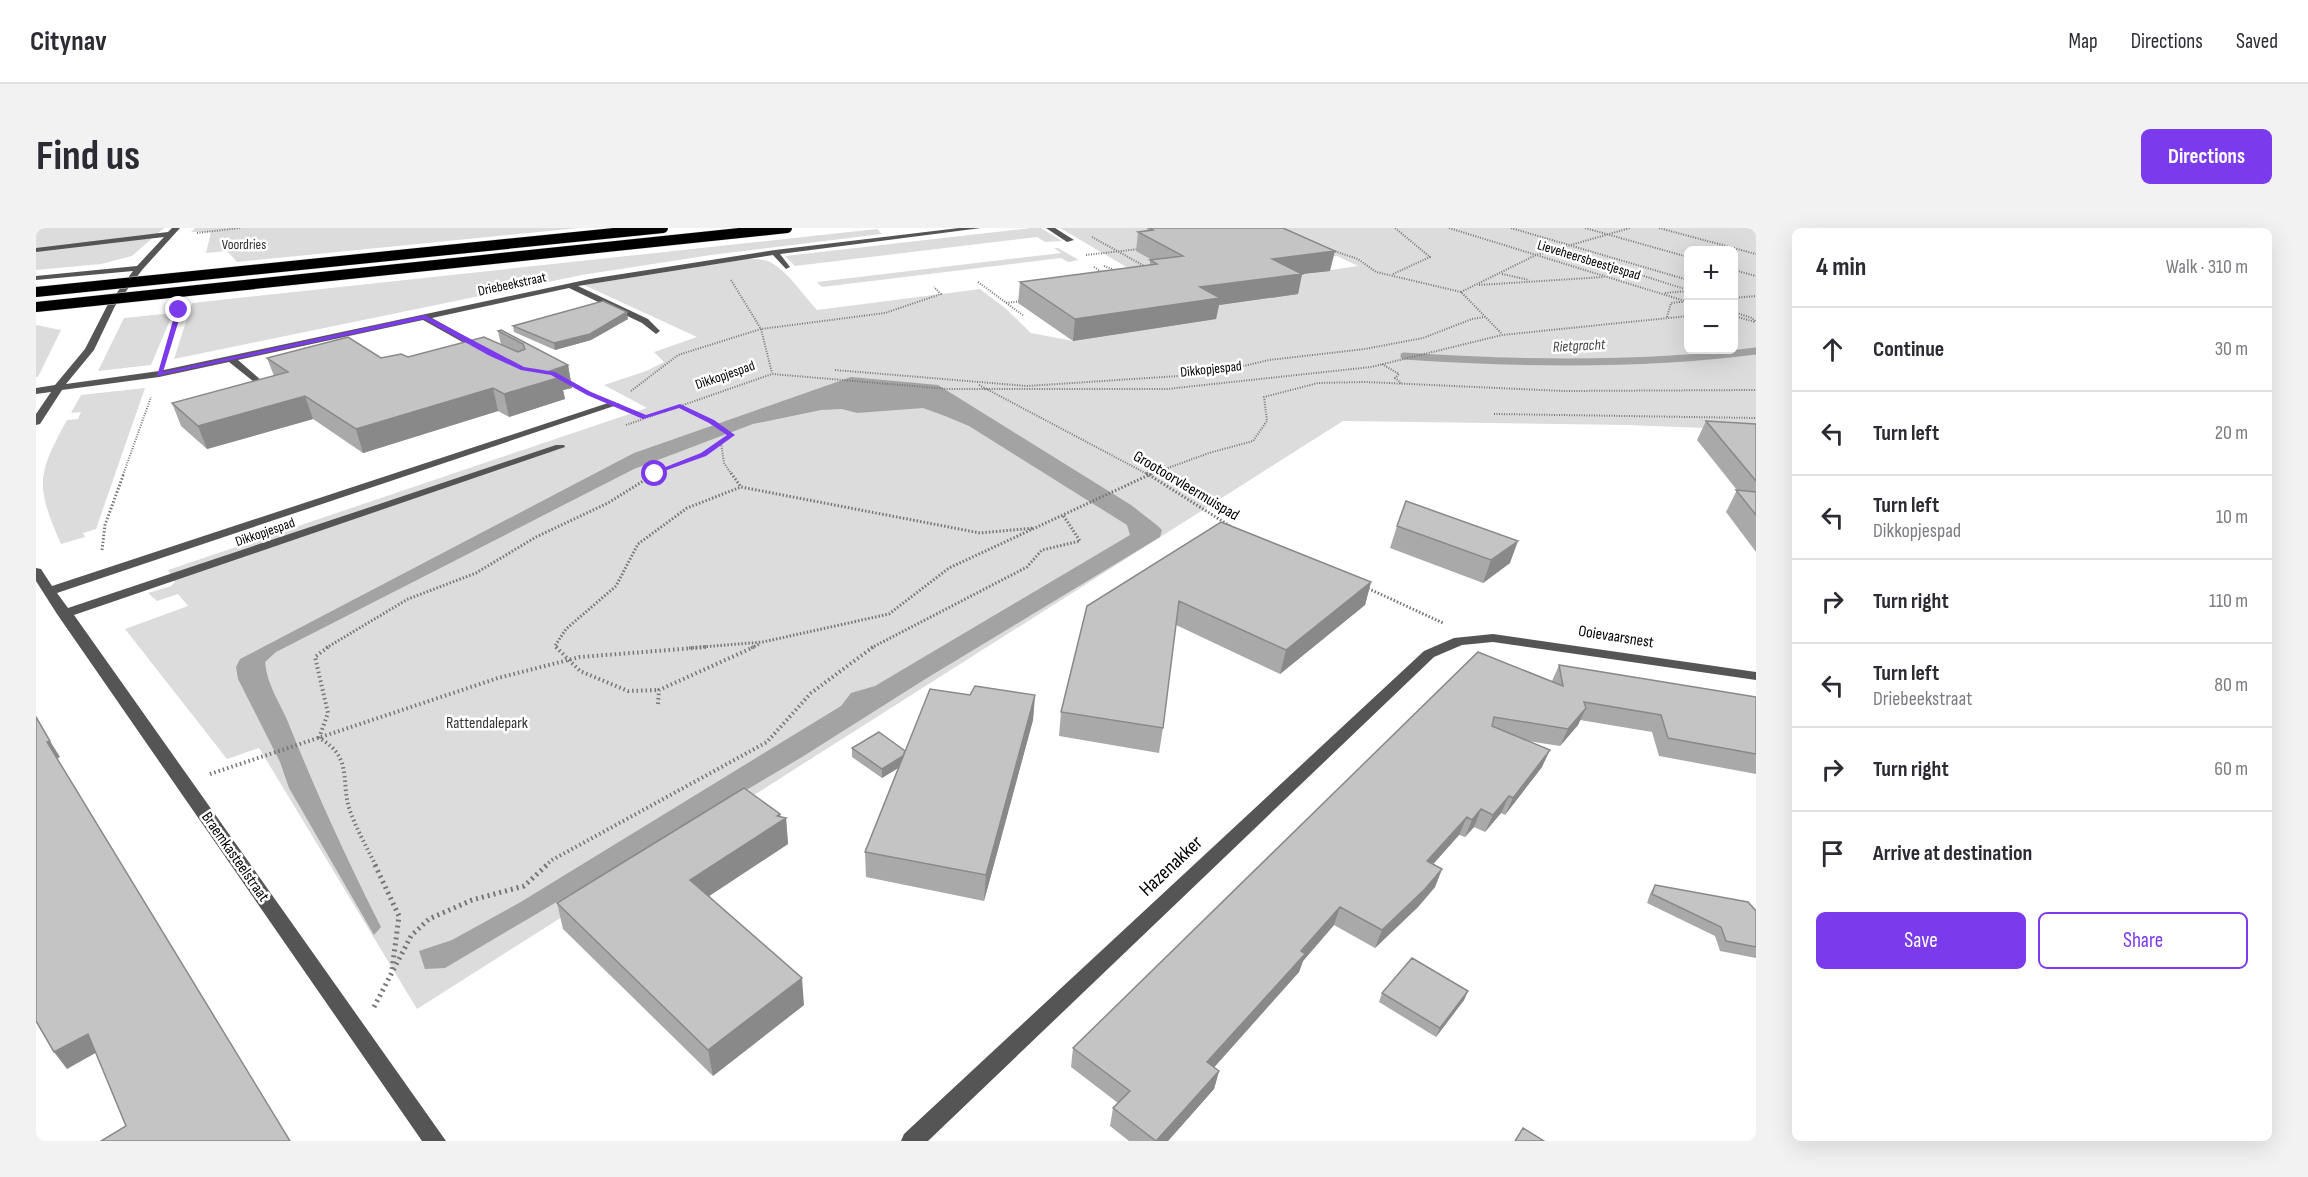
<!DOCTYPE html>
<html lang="en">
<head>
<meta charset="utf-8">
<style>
	body { margin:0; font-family:"Sofia Sans Condensed",sans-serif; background:#f2f2f3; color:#2b2b33 }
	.controls { position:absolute; right:18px; top:18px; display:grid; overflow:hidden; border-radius:9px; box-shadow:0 6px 24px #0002 }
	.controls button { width:54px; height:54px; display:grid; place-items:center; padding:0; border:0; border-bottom:2px solid #e1e1e2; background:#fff; color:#2b2b33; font:30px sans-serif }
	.stop { position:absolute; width:18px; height:18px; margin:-14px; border:4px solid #7c3aed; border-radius:50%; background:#fff }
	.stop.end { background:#7c3aed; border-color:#fff; box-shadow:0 2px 6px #0008 }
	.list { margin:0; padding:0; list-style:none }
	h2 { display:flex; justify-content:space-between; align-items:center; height:78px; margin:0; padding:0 24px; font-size:26px }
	h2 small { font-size:20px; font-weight:400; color:#7c7c81 }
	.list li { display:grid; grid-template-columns:39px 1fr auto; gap:18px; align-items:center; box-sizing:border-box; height:84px; padding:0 24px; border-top:2px solid #e1e1e2 }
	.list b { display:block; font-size:22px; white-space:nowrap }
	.list p { margin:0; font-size:20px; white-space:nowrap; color:#7c7c81 }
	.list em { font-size:20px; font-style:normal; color:#7c7c81 }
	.actions { display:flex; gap:12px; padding:18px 24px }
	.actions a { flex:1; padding:14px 0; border:2px solid #7c3aed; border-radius:9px; text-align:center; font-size:21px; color:#7c3aed }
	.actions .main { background:#7c3aed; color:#fff }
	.icon { flex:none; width:33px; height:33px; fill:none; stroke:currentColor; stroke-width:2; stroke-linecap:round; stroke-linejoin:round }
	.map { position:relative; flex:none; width:1720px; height:913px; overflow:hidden; border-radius:9px }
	header { display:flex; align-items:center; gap:36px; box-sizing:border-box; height:84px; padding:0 30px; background:#fff; border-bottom:2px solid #e1e1e2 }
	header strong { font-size:28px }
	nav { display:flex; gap:33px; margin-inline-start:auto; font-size:21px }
	.intro { display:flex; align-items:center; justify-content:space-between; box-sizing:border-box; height:144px; padding:0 36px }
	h1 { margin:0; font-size:42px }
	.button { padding:15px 27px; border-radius:9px; background:#7c3aed; color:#fff; font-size:21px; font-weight:700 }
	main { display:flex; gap:36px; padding:0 36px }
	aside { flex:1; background:#fff; border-radius:9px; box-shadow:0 6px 24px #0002 }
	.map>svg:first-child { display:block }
</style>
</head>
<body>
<header>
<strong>Citynav</strong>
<nav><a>Map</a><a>Directions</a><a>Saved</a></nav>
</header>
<div class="intro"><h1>Find us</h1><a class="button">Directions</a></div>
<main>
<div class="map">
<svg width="1720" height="913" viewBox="0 0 1720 913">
	<rect width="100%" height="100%" fill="#fff"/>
	<path fill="#dcdcdc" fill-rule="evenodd" d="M0,0H128L96,28L65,36L0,42Z
		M159,0H543L201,34L191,23L170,25L175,4H155Z
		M995,0H1005L1026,13L1009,14L1001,9L759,38L749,28Z
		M1024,0H1720V202L1591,197L1307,193L381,781L223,520L191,531L89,401L152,378L142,366L121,373L112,365L135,358L139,354L132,342L611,180L568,157L610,143L628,134L618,124L661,109L548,57L712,31C720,31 729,31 736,35C753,45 767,67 781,82L944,61L969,80L995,105L1037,113L1179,91L1134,65L1322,38L1301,28L1104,47ZM1652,22H1698V122H1652Z
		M841,1L846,6L675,27L546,47L138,131L156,75Z
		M1018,20H1022L1043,32L1032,34L1025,30L786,59L781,54L1025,25Z
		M137,85L115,137L62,143L88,90Z
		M0,97L25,102L2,149H0Z
		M109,160L60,301L47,305L49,309L25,316C0,259 0,248 31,192L42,191L45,184L35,185L45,167Z"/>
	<path fill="#a3a3a3" d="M815,149L902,157L1095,277L1122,298L1126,302L1124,309L891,450L766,529L409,740L389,741L383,723L416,712L483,675L805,478L815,465L839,458L1094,307L1091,297L933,198L909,188L887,180L821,185L806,181L785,182L717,196L598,241L240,424L229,434C231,457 243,473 252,494C279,562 312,634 345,699L338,707L253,560L244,534L202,451L200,439L204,431L598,225Z"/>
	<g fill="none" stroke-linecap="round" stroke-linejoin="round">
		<path stroke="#a3a3a3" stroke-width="7" d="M1368,128C1485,136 1604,138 1720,123"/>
		<path stroke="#777" stroke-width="2" stroke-dasharray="1 1.5" stroke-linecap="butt" d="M1413,0L1652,74
			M1475,0L1652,52
			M1549,0L1652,29
			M1623,0L1720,26
			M161,5L204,0
			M1056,9L1110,39
			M1292,21L1322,31L1340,44L1425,64L1466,106
			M1522,21L1652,62
			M1050,27L1103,21
			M1068,38L1081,43
			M1058,39L1067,45
			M1698,42L1720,48
			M1357,46L1394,29L1359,0
			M1466,46L1493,52
			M695,52L725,101L736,145
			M942,54L988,88
			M1443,57L1568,49
			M1425,64L1500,27L1594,0
			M1629,65L1652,63
			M1698,70L1720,68
			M970,75L986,73
			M1698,84L1716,90L1720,94
			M1698,88L1719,94
			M1631,89L1635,75L1643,74
			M130,122L142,87
			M1346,136L1363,146L1359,150L1365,155
			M799,142L991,158L1173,146L1233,132L1329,121L1387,110L1436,91L1449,89
			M533,154L547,162
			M943,157L1113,247
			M595,163L642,127L725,101L849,85L905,66L898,59
			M1458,186L1720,190
			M590,197L736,146L912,161H1131L1335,139L1466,107L1652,88
			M685,215L688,235L696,247
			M87,247L115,169
			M617,247L668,226L695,207L675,193L644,178
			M1113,247L1173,225L1217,213L1231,193L1228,169L1282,155L1330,154L1527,163L1720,162"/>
		<path stroke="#777" stroke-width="3" stroke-dasharray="1.5 2" stroke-linecap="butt" d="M695,245L705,259L944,305L998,300
			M1110,245L1194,298
			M66,322L69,297L88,245
			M1329,359L1407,395
			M290,420L372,371L440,345L500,309L572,275L620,245
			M521,420L519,418L530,401L580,358L602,316L651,280L705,259
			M653,420L727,414L853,386L913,340L1117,245
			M715,420L724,416
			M835,420L991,339L1006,322L1044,313L1027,287"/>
		<path stroke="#777" stroke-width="4" stroke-dasharray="1.5 3" stroke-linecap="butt" d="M292,419L279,429L292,485L283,510C318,529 304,555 314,583C321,602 331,620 340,638
			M520,419L544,443L592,463L623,462
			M622,476L623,462L718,419
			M174,546L462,450L544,429L671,419
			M509,638L516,632L731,514L775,465L837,419"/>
		<path stroke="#777" stroke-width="5" stroke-dasharray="2 4" stroke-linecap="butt" d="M339,637L363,688L356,742
			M338,779L375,708L393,691L436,672L488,658L511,637"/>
		<path fill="#555" fill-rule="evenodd" d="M136,0H144L106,42L79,78L58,122L30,156L123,143L554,51L739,22L923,0H945L744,26L754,39L750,41L737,27L542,58L612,91L624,103L620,106L606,95L533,60L396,90L452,121V125H446L387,92L202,132L226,153V157L223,158L193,134L123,149L26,162L4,196L0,197V186L15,164L0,166V160L19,157L49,121L71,78L97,43L0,52V48L101,38L128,9L0,24V20L132,4Z
			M1010,0H1019L1038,12L1031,14Z
			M575,174L584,176L21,365L32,380L520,217H528L529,219L38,387L410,913H386L21,386L0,353V340L5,341L16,358Z
			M1457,406L1720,444V452L1457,414L1426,417L1398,429L892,913H865L868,906L1388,423L1418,410Z"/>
		<defs>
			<path id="highway-bridge" d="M0,64L627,0
				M0,79L751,0"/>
		</defs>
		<use href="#highway-bridge" stroke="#dbdbdb" stroke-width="11" stroke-linecap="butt"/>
		<path stroke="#777" stroke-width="2" stroke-dasharray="1 1.5" stroke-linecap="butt" d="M1643,74H1652"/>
		<use href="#highway-bridge" stroke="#000" stroke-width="10"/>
	</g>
	<path fill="#a9a9a9" d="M1111,0H1247L1294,43L1266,46L1262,66L1183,77L1180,91L1037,113L982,75L984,54L1114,37V32H1116L1100,23L1102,4L1111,3Z
		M592,91L555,112L519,122L478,104L477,98Z
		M462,103L532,137L536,160L527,162L529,171L473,189L462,183L327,225L277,191L171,221L145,198L136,175L238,148L231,130H345L372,129L465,117Z
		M1670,193L1720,196V324L1690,284L1701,262L1661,212Z
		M1361,298L1474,335L1447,355L1354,320Z
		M1335,354L1329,377L1244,446L1140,397L1127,500L1123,525L1023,508L1025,484L1051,378Z
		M1442,424L1516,453L1523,437L1720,469V546L1623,528L1616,504L1544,492L1542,497L1524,518L1492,513L1506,539L1469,587L1465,585L1449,604L1438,599L1429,609L1423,607L1397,636L1406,641L1399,659L1382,679L1339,720L1298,697L1267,733L1263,744L1178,839L1183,843L1178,861L1132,913H1093L1074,898L1077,880L1082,875L1035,839L1037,820Z
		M934,467H999L997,492L948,673L830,649L829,624L862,540L846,550L816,529V520L869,523Z
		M744,586L745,589L750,590L752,616L673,668L768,777L677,848L527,701L521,675Z
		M1619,657L1720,683V730L1684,723L1679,708L1611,675L1614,666Z
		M1432,763L1428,772L1400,809L1343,774L1346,765Z"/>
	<path fill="#898989" d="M1299,23L1294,43L1266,46L1262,66L1183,77L1180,91L1037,113L1039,91L1164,59L1236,31Z
		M591,84L592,91L555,112L519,122L518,115Z
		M532,137L536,160L527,162L529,171L473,189L468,166L514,143Z
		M457,160L462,183L327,225L320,201Z
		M269,168L277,191L171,221L162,198Z
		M1482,313L1474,335L1447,355L1455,332Z
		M1335,354L1329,377L1244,446L1250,422Z
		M999,467L997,492L948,673L950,647Z
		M1550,480L1542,497L1524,518L1532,501Z
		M14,513L24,529L20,531L11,514Z
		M1514,522L1506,539L1469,587L1477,570Z
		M872,525V534L846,550V541Z
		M1473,568L1465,585L1449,604L1457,587Z
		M1445,581L1438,599L1429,609L1436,592Z
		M744,586L745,593L750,590L752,616L658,678L654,652Z
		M1431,589L1423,607L1384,651L1391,633Z
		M1406,641L1399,659L1382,679L1339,720L1346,702Z
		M1304,679L1298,697L1267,733L1263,744L1166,853L1171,834Z
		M766,750L768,777L677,848L672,822Z
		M1432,763L1428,772L1400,809L1404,800Z
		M52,806L63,823L31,841L18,824Z
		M1183,843L1178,861L1132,913H1120Z"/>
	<path fill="#c4c4c4" stroke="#898989" stroke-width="1.5" d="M1113,0H1247L1299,23L1236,31L1266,46L1164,59L1184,70L1039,91L984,54L1121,36L1114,32L1147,28L1102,4L1117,2Z
		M567,73L591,84L554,106L518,115L477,98Z
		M465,102L532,137L514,143L525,149L468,166L457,160L320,201L269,168L162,198L136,175L252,144L231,130L312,109L345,130L365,126L372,129L448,109L482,124L489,121L487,116L462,103Z
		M1670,193L1720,196V253Z
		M1700,262L1720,264V287Z
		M1370,273L1482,313L1455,332L1361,298Z
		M1185,294L1335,354L1250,422L1143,373L1127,500L1025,484L1051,378Z
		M1442,424L1527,458L1523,437L1720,469V526L1632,510L1625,487L1548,474L1550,480L1532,501L1458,489L1456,498L1514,522L1477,570L1473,568L1457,587L1445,581L1436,592L1431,589L1391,633L1406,641L1389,661L1346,702L1304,679L1265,723L1269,726L1171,834L1183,843L1120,913L1077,880L1094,863L1037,820Z
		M939,458L999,467L950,647L829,624L894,461L934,467Z
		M0,489L14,513L11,514L254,913H65L90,898L52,806L18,824L0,793Z
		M843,504L869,523L867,528L846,541L816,520Z
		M708,560L744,586L741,588L750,590L654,652L766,750L672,822L521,675Z
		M1619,657L1712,674L1720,683V719L1690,713L1685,699L1616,666Z
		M1376,730L1432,763L1404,800L1346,765Z
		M1487,900L1508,913H1479Z"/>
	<path fill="#7c3aed" d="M143,80L146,82L127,144L389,87L488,139L519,144L555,164L610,187L644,176L678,192L699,207L670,228L617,247V244L665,225L691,207L673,195L643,180L607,191L551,167L515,147L485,142L452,127L388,91L121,148L140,82Z"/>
	<g text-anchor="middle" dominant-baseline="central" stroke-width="5" stroke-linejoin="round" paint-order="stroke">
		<g font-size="14" fill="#333" stroke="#fff">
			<text x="208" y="16">Voordries</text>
		</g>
		<g font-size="14" fill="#000" stroke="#fff">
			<text transform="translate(1553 32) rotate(17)">Lieveheersbeestjespad</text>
			<text transform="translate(476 56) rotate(-12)">Driebeekstraat</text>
			<text transform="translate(1175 141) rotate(-6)">Dikkopjespad</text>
			<text transform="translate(689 147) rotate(-19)">Dikkopjespad</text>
			<text transform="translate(229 304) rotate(-19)">Dikkopjespad</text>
		</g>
		<g font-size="15" font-style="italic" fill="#444" stroke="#fff">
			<text transform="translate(1543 118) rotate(-3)">Rietgracht</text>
		</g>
		<g font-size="16" fill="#000" stroke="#fff">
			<text transform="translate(1150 258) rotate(31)">Grootoorvleermuispad</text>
			<text transform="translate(1580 409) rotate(9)">Ooievaarsnest</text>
			<text transform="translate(199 629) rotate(55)">Braemkasteelstraat</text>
		</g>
		<g font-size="16" fill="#333" stroke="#fff">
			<text x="451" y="495">Rattendalepark</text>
		</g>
		<g font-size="20" fill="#000" stroke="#fff">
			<text transform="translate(1135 638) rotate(-43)">Hazenakker</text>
		</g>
	</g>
</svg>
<div class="controls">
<button>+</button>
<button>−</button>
</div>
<div class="stop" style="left:619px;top:246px"></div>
<div class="stop end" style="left:143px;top:82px"></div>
</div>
<aside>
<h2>4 min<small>Walk · 310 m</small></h2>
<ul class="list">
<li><svg class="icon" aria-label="ahead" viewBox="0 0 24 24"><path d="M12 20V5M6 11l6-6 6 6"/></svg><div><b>Continue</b></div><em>30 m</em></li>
<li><svg class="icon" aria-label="left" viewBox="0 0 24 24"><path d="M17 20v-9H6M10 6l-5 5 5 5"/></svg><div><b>Turn left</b></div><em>20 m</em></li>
<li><svg class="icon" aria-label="left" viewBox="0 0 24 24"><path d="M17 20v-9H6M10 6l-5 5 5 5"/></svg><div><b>Turn left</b><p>Dikkopjespad</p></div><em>10 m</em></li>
<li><svg class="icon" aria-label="right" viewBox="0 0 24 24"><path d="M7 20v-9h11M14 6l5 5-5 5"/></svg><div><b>Turn right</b></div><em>110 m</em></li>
<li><svg class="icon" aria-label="left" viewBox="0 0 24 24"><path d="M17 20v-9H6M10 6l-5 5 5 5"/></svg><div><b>Turn left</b><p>Driebeekstraat</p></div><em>80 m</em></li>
<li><svg class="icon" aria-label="right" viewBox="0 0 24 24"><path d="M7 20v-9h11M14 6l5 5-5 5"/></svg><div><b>Turn right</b></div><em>60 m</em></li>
<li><svg class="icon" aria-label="arrive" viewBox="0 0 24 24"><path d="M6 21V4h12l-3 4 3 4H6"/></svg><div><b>Arrive at destination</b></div></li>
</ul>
<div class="actions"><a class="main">Save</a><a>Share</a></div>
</aside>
</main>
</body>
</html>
